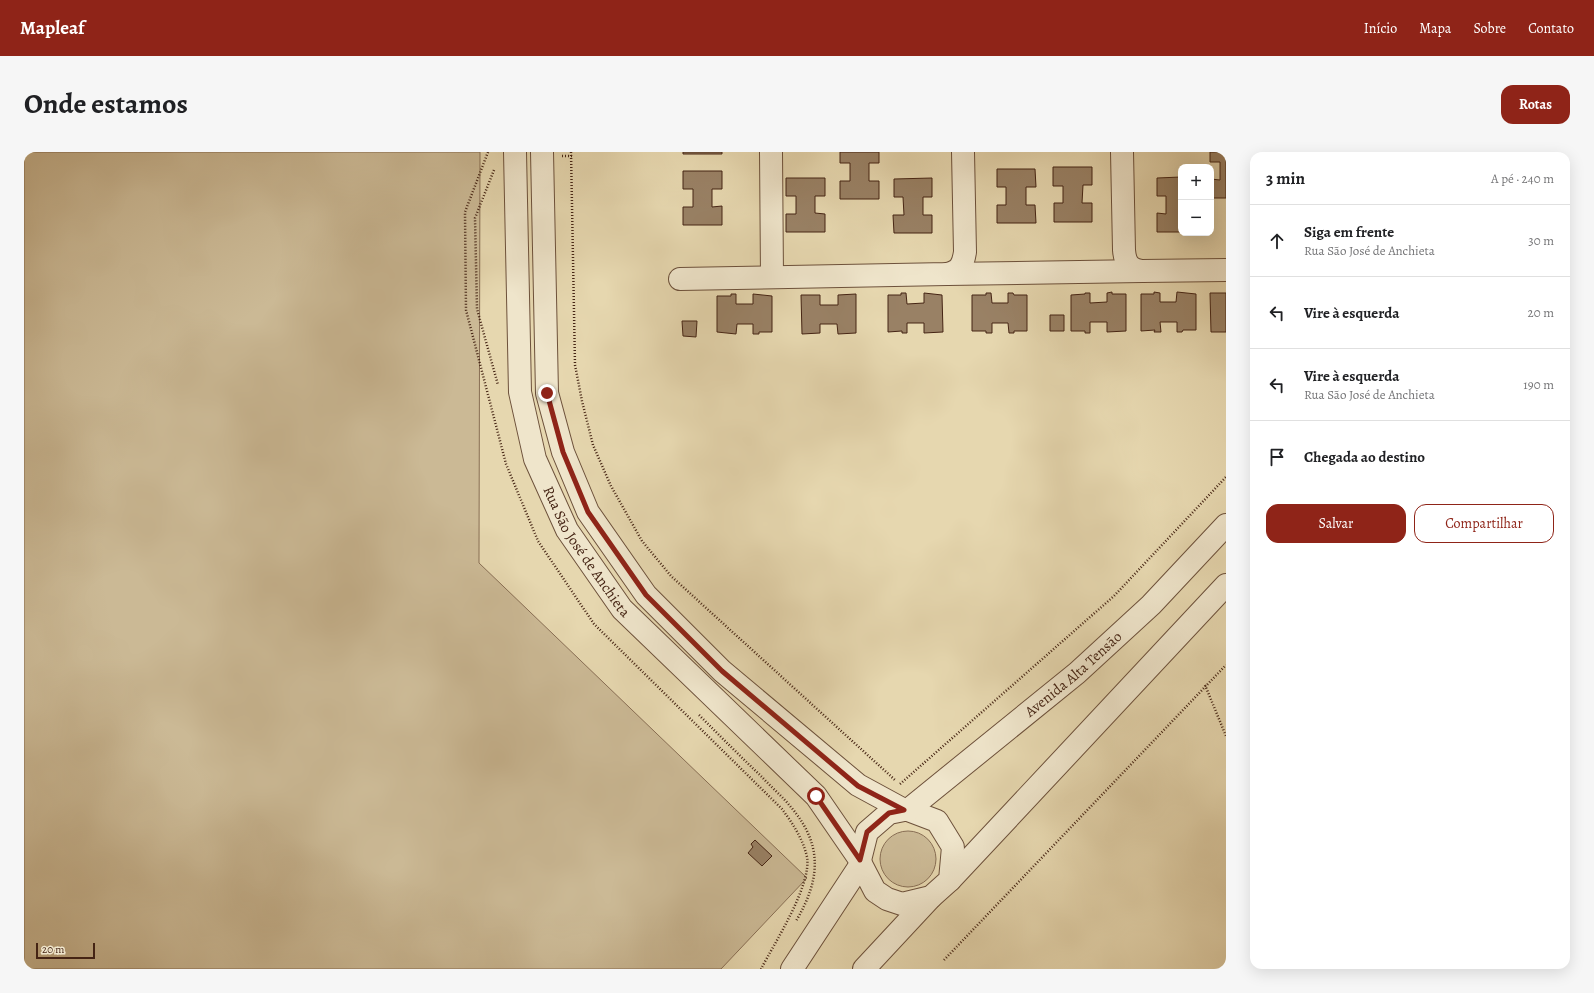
<!DOCTYPE html>
<html lang="pt">
<head>
<meta charset="utf-8">
<style>
	body { margin:0; font-family:Alegreya,serif; background:#f6f6f6; color:#202124 }
	.controls { position:absolute; right:12px; top:12px; display:grid; overflow:hidden; border-radius:8px; box-shadow:0 4px 16px #0002 }
	.controls button { width:36px; height:36px; display:grid; place-items:center; padding:0; border:0; border-bottom:1px solid #e0e0e0; background:#fff; color:#202124; font:20px sans-serif }
	.scale { position:absolute; left:12px; bottom:10px; width:59px; box-sizing:border-box; padding-left:4px; border:2px solid #452414; border-top:0; font-size:11px; line-height:14px; white-space:nowrap; color:#452414; -webkit-text-stroke:3px #efe5cb; paint-order:stroke }
	.stop { position:absolute; width:12px; height:12px; margin:-9px; border:3px solid #8f2418; border-radius:50%; background:#fff }
	.stop.end { background:#8f2418; border-color:#fff; box-shadow:0 1px 4px #0008 }
	.list { margin:0; padding:0; list-style:none }
	h2 { display:flex; justify-content:space-between; align-items:center; height:52px; margin:0; padding:0 16px; font-size:17px }
	h2 small { font-size:13px; font-weight:400; color:#757577 }
	.list li { display:grid; grid-template-columns:26px 1fr auto; gap:12px; align-items:center; box-sizing:border-box; height:72px; padding:0 16px; border-top:1px solid #e0e0e0 }
	.list b { display:block; font-size:15px; white-space:nowrap }
	.list p { margin:0; font-size:13px; white-space:nowrap; color:#757577 }
	.list em { font-size:13px; font-style:normal; color:#757577 }
	.actions { display:flex; gap:8px; padding:12px 16px }
	.actions a { flex:1; padding:9px 0; border:1px solid #8f2418; border-radius:12px; text-align:center; font-size:14px; color:#8f2418 }
	.actions .main { background:#8f2418; color:#fff }
	.icon { flex:none; width:22px; height:22px; fill:none; stroke:currentColor; stroke-width:2; stroke-linecap:round; stroke-linejoin:round }
	.map { position:relative; flex:none; width:1202px; height:817px; overflow:hidden; border-radius:12px }
	header { display:flex; align-items:center; gap:24px; box-sizing:border-box; height:56px; padding:0 20px; background:#8f2418; color:#fff }
	header strong { font-size:19px }
	nav { display:flex; gap:22px; margin-inline-start:auto; font-size:14px }
	.intro { display:flex; align-items:center; justify-content:space-between; box-sizing:border-box; height:96px; padding:0 24px }
	h1 { margin:0; font-size:28px }
	.button { padding:10px 18px; border-radius:12px; background:#8f2418; color:#fff; font-size:14px; font-weight:700 }
	main { display:flex; gap:24px; padding:0 24px }
	aside { flex:1; background:#fff; border-radius:12px; box-shadow:0 4px 16px #0002 }
	.map>svg:first-child { display:block }
</style>
</head>
<body>
<header>
<strong>Mapleaf</strong>
<nav><a>Início</a><a>Mapa</a><a>Sobre</a><a>Contato</a></nav>
</header>
<div class="intro"><h1>Onde estamos</h1><a class="button">Rotas</a></div>
<main>
<div class="map">
<svg width="1202" height="817" viewBox="0 0 1202 817">
	<rect width="100%" height="100%" fill="#e6d7af"/>
	<filter id="stains"><feTurbulence type="fractalNoise" baseFrequency=".005" numOctaves="4"/><feColorMatrix values="0 0 0 0 .2 0 0 0 0 .09 0 0 0 0 .02 0 0 0 .5 -.17"/></filter>
	<radialGradient id="worn" r=".72"><stop offset=".6" stop-color="#630" stop-opacity="0"/><stop offset="1" stop-color="#630" stop-opacity=".3"/></radialGradient>
	<path fill="#cbb995" stroke="#886e54" d="M0,0H456L455,411L783,726L697,817H0Z
		M856 707a28 28 0 1 1 56 0a28 28 0 1 1-56 0Z"/>
	<path fill="#998165" stroke="#452414" d="M659,0H698V2H659Z
		M816,0H855V11H845V29H855V47H816V29H826V11H816Z
		M1186,0H1202V46H1187V27L1196,28V10H1186Z
		M1029,15H1068V33H1059L1058,51H1068V70H1030V51H1039V34H1029Z
		M973,17H1011L1012,35H1002V53H1011L1012,71H973V53H982V35H973Z
		M659,19H698V37H688V55L698,54V73H659V55H669V37H659Z
		M1157,25V80H1133V61L1142,62V44H1133V26Z
		M762,26H801V44H791V61L801,62V80H762V62H772V44H762Z
		M908,26V45H899V63H908V81H870L869,63H880L879,45H870V27Z
		M1088,140V142H1102V179L1083,180V170H1066V181H1061V179H1047V143L1061,142V141H1066V151L1083,150V141Z
		M1130,140L1136,141V150H1152L1153,140L1172,142V178H1159L1158,180H1153V170H1136L1137,180H1130L1131,178L1117,179V142H1130Z
		M877,141H882L883,152L900,151V141L918,143L919,180L900,181V171H883V181H878V179L864,180V143H877Z
		M962,141H967L968,151H984V141H989L990,143H1003V179H990V181H985L984,171H968V181H962V179H948V143H962Z
		M1186,141H1202V180H1187Z
		M707,142H712V152H729V142L748,144V180H735V182H729V172H713L712,182L693,180V144H707Z
		M832,142V181L814,182L813,172H796V181L778,182L777,143H796V153H814V143Z
		M1026,163H1040V179H1026Z
		M658,169H673L672,185L659,184Z
		M731,688L748,704L738,714L724,701L729,695L727,692Z"/>
	<g fill="none" stroke-linecap="round" stroke-linejoin="round">
		<defs>
			<g id="minor">
				<path id="s1" d="M491,0L496,240L511,307L543,378L598,457L792,644L836,708"/>
				<path d="M518,0L523,241L539,300L564,360L622,443L698,519L834,633L880,658"/>
				<path d="M747,0L748,125"/>
				<path d="M1098,0L1100,98C1101,111 1105,117 1118,119L1202,118"/>
				<path d="M923,122L1118,119"/>
				<path d="M656,127L923,122C936,119 939,113 941,100L939,0"/>
				<path d="M880,658H884L913,669L929,695L926,728L907,745L878,752L863,747L851,739L837,712L836,708L843,680L865,661Z"/>
				<path id="s2" d="M884,658L1053,521L1127,453L1202,373"/>
				<path d="M926,728L1202,433"/>
				<path d="M768,817L837,712"/>
				<path d="M840,817L907,745"/>
			</g>
		</defs>
		<use href="#minor" stroke="#6d513b" stroke-width="24"/>
		<path stroke="#452414" stroke-width="2.5" stroke-dasharray="1 2" stroke-linecap="butt" d="M464,0L441,60L442,158L482,312L514,389L570,472L758,657C769,672 779,687 783,705C788,733 750,792 737,817
			M547,0L551,213L558,249L569,293L587,334L618,389L647,424L871,628
			M538,4H548
			M470,18L451,66L453,157L474,233
			M1181,533L1202,584
			M675,563C696,584 717,605 738,625C747,635 758,644 766,654C799,692 797,727 772,769
			M876,632L1090,444L1202,325
			M920,808L1202,513"/>
		<use href="#minor" stroke="#efe5cb" stroke-width="22"/>
	</g>
	<g fill="none" stroke-linecap="round" stroke-linejoin="round">
		<path stroke="#8f2418" stroke-width="5" d="M523,241L539,300L564,360L622,443L698,519L834,634L880,658L865,661L843,680L836,708L792,644"/>
	</g>
	<g text-anchor="middle" dominant-baseline="central" stroke-width="3" stroke-linejoin="round" paint-order="stroke">
		<g font-size="15" fill="#452414" stroke="#efe5cb">
			<text stroke="none"><textPath href="#s1" startOffset="415">Rua São José de Anchieta</textPath></text>
			<text stroke="none"><textPath href="#s2" startOffset="214">Avenida Alta Tensāo</textPath></text>
		</g>
	</g>
	<rect width="100%" height="100%" filter="url(#stains)"/>
	<rect width="100%" height="100%" fill="url(#worn)"/>
</svg>
<div class="controls">
<button>+</button>
<button>−</button>
</div>
<div class="scale">20 m</div>
<div class="stop" style="left:792px;top:644px"></div>
<div class="stop end" style="left:523px;top:241px"></div>
</div>
<aside>
<h2>3 min<small>A pé · 240 m</small></h2>
<ul class="list">
<li><svg class="icon" aria-label="ahead" viewBox="0 0 24 24"><path d="M12 20V5M6 11l6-6 6 6"/></svg><div><b>Siga em frente</b><p>Rua São José de Anchieta</p></div><em>30 m</em></li>
<li><svg class="icon" aria-label="left" viewBox="0 0 24 24"><path d="M17 20v-9H6M10 6l-5 5 5 5"/></svg><div><b>Vire à esquerda</b></div><em>20 m</em></li>
<li><svg class="icon" aria-label="left" viewBox="0 0 24 24"><path d="M17 20v-9H6M10 6l-5 5 5 5"/></svg><div><b>Vire à esquerda</b><p>Rua São José de Anchieta</p></div><em>190 m</em></li>
<li><svg class="icon" aria-label="arrive" viewBox="0 0 24 24"><path d="M6 21V4h12l-3 4 3 4H6"/></svg><div><b>Chegada ao destino</b></div></li>
</ul>
<div class="actions"><a class="main">Salvar</a><a>Compartilhar</a></div>
</aside>
</main>
</body>
</html>
